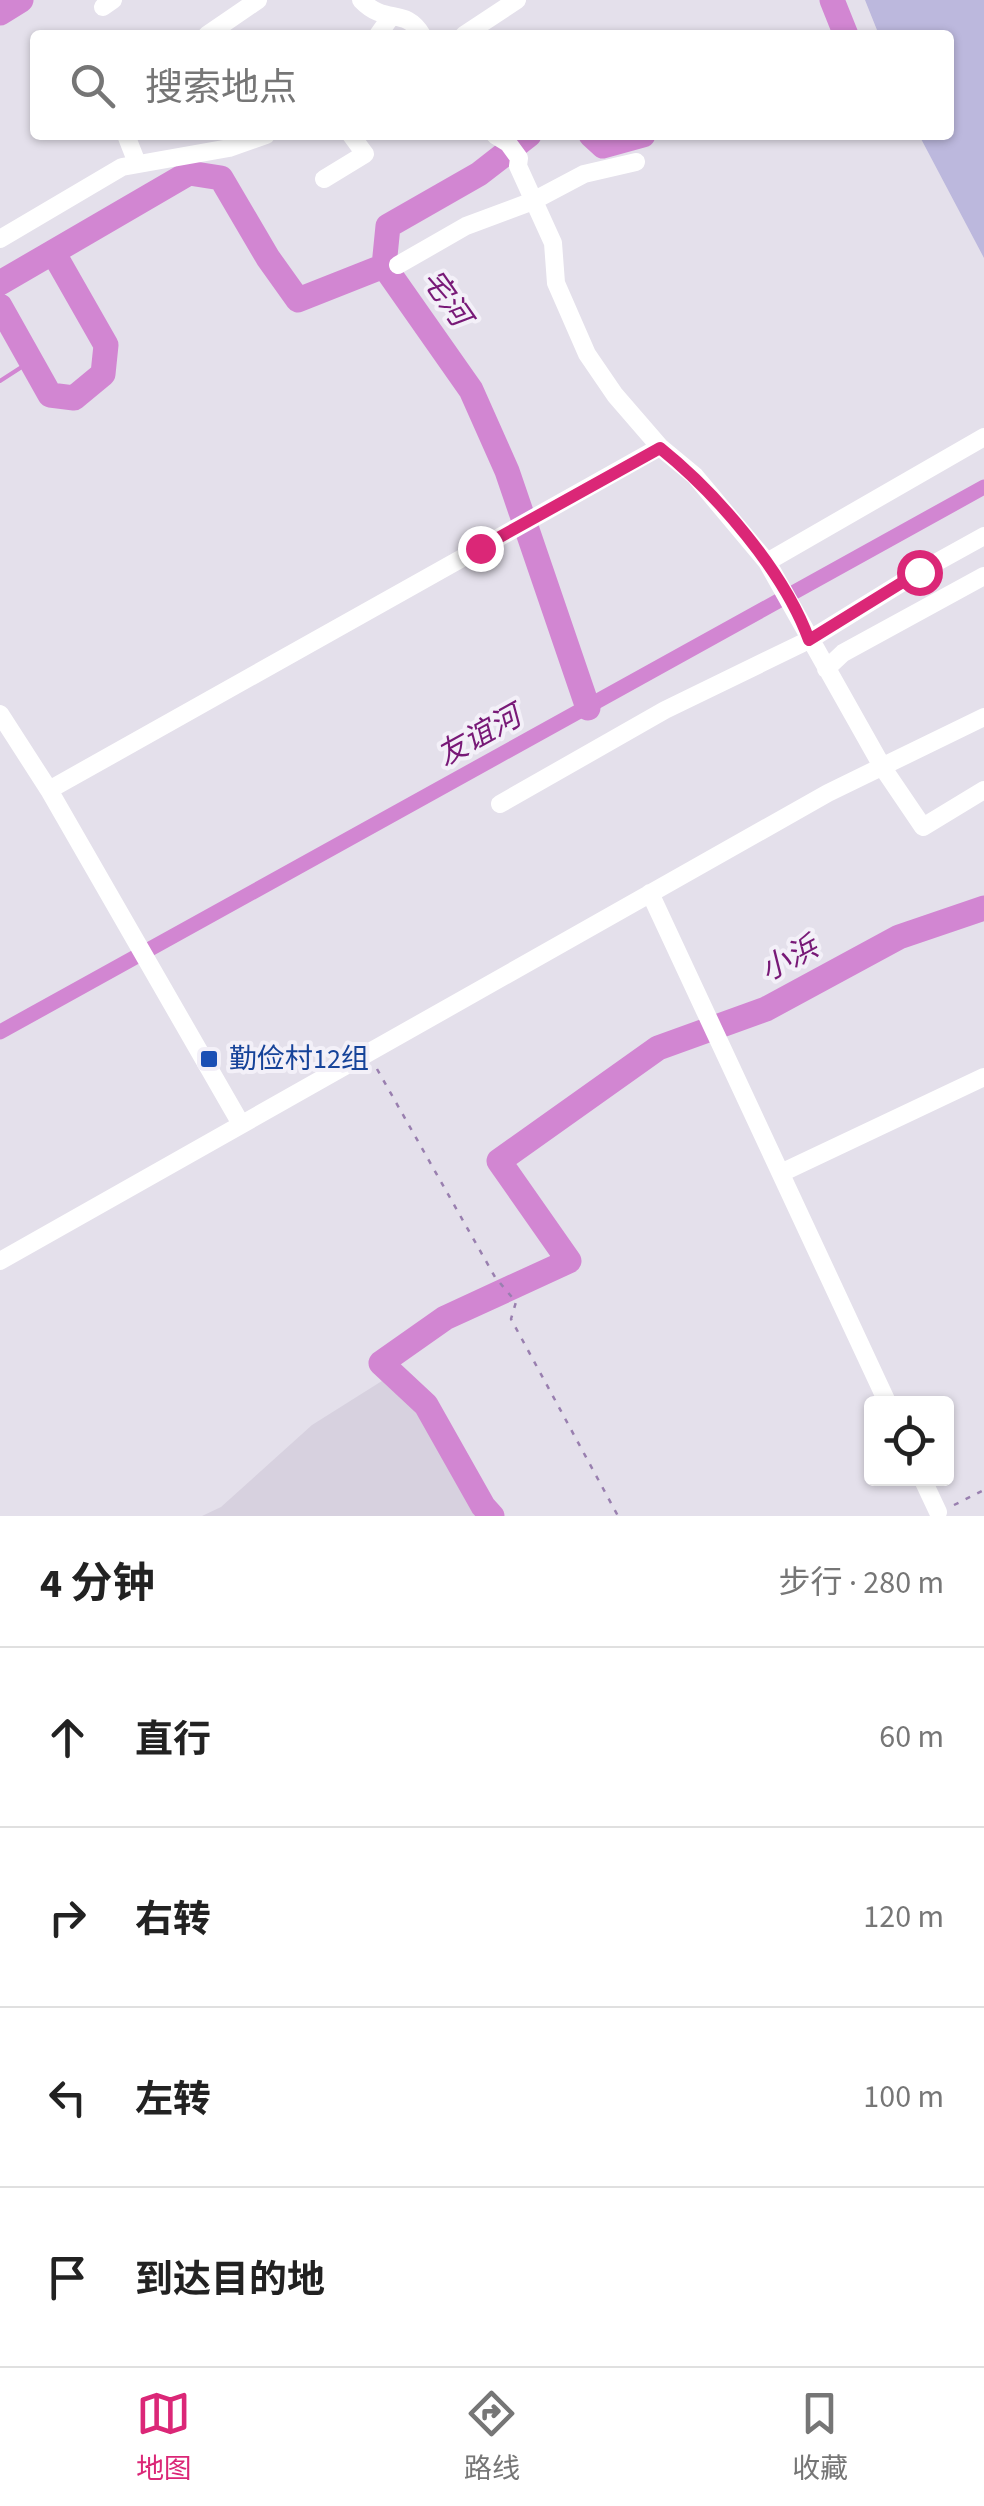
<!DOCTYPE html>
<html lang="zh">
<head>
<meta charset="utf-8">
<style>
	body { margin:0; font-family:"Source Sans 3","Noto Sans SC",sans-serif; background:#f6f6f6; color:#222 }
	.controls { position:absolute; right:30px; bottom:30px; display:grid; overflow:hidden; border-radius:10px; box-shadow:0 2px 8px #0004 }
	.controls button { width:90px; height:90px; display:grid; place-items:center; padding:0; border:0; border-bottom:2px solid #e0e0e0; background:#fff; color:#222; font:50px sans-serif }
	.stop { position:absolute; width:30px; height:30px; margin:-22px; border:8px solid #db2777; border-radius:50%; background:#fff }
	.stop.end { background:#db2777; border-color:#fff; box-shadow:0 2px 10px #0008 }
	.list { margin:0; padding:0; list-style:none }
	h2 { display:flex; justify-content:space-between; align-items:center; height:130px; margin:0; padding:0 40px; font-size:42px }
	h2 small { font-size:32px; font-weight:400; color:#767676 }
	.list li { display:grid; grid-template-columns:65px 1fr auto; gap:30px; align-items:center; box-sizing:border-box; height:180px; padding:0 40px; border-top:2px solid #e0e0e0 }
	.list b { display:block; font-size:38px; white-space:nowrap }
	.list em { font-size:32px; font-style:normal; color:#767676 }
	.icon { flex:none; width:55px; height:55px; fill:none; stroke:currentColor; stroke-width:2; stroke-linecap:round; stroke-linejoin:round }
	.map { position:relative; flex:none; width:984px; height:1516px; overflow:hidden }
	.search { position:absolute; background:#fff; box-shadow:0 2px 8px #0004; left:30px; right:30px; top:30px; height:110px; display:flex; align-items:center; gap:25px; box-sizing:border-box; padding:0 35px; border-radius:10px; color:#767676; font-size:38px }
	.sheet { height:850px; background:#fff }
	nav { display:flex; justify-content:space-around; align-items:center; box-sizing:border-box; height:140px; border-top:2px solid #e0e0e0; background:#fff; font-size:28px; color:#767676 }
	nav a { display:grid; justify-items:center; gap:5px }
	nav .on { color:#db2777 }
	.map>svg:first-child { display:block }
</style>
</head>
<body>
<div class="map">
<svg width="984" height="1516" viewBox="0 0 984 1516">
	<rect width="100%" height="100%" fill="#e4e0eb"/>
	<path fill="#d7d1df" d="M393,1374L495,1516H202L221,1507L312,1425Z"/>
	<path fill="#bcb8dd" d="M865,0H984V258L919,135H949V35H879Z"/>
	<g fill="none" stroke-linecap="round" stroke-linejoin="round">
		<path stroke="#d286d2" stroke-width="4" d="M0,381L31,361"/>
		<path stroke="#d286d2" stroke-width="15" d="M0,1032L984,487"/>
		<path stroke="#d286d2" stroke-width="25" d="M832,0L846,35
			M0,13L21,0
			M591,135L603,146L643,135
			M384,266L388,226L479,174L529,135
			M0,283L189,173L221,178L268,258L298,300L384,266L471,390L507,471L588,708
			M0,306L50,395L74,398L103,374L106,345L53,252
			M492,1516L483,1506L426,1405L381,1363L445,1318L569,1261L499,1161L658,1048L766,1009L899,937L984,908"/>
		<path stroke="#997faf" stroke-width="2.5" stroke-dasharray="5 8" stroke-linecap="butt" d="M377,1069L495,1277L516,1302L511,1319L618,1516
			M954,1505L984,1490"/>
		<path stroke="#fff" stroke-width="18" d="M361,0C386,26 405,6 422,35
			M103,7L113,0
			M207,35L258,0
			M378,35L390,18
			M464,35L517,0
			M126,135L137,163
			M495,135L508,143L519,158L518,166L553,243L556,283L587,354L615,395L660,447L695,476L767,562L883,768L923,827L984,790
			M324,179L365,154L351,135
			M0,239L122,167L229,148L266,135
			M398,265L466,226L533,201L584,174L636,162
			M767,562L984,437
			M826,669L843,653L984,576
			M0,714L49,790L241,1124
			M49,790L660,447
			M500,804L665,710L809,640L919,572L984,536
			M650,893L888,1404
			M781,1173L984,1077
			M0,1261L828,793L984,717
			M922,1478L938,1512"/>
	</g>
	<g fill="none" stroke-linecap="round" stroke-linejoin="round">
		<path stroke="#db2777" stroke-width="12" d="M480,548L660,448C716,493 784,571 809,640L919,572"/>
	</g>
	<rect fill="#1a4fb4" stroke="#f3f0f8" stroke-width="4" x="199" y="1049" width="20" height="20" rx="5"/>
	<g text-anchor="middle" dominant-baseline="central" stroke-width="8" stroke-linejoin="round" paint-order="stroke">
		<g font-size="28" fill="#164399" stroke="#f3f0f8" text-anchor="start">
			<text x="229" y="1059">勤俭村12组</text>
		</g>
		<g font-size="30" font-style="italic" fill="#781977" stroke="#f3f0f8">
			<text transform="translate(446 298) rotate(55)">宅河</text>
			<text transform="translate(479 736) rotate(-29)">友谊河</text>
			<text transform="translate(789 959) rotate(-28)">小浜</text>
		</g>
	</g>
</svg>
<div class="controls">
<button><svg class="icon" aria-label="locate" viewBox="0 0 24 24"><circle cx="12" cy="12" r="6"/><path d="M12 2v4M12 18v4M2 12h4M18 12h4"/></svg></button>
</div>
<div class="stop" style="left:919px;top:572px"></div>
<div class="stop end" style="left:480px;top:548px"></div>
<div class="search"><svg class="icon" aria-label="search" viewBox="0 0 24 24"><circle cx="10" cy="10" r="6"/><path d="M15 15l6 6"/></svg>搜索地点</div>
</div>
<section class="sheet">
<h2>4 分钟<small>步行 · 280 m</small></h2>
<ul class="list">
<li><svg class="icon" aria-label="ahead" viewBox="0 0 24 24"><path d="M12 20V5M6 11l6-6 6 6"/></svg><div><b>直行</b></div><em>60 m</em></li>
<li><svg class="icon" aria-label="right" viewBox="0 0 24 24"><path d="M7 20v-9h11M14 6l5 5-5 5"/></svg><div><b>右转</b></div><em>120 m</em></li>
<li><svg class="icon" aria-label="left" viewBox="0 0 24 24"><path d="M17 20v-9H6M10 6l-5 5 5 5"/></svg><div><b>左转</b></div><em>100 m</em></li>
<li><svg class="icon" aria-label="arrive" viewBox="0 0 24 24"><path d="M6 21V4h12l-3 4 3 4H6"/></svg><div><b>到达目的地</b></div></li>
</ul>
</section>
<nav>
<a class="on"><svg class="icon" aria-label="map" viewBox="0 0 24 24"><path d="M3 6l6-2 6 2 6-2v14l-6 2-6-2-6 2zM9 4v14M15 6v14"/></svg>地图</a>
<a><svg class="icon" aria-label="directions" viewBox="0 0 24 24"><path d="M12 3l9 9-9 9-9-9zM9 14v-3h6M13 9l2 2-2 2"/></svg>路线</a>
<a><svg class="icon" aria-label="saved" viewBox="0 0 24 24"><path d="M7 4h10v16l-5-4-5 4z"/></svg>收藏</a>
</nav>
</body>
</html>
